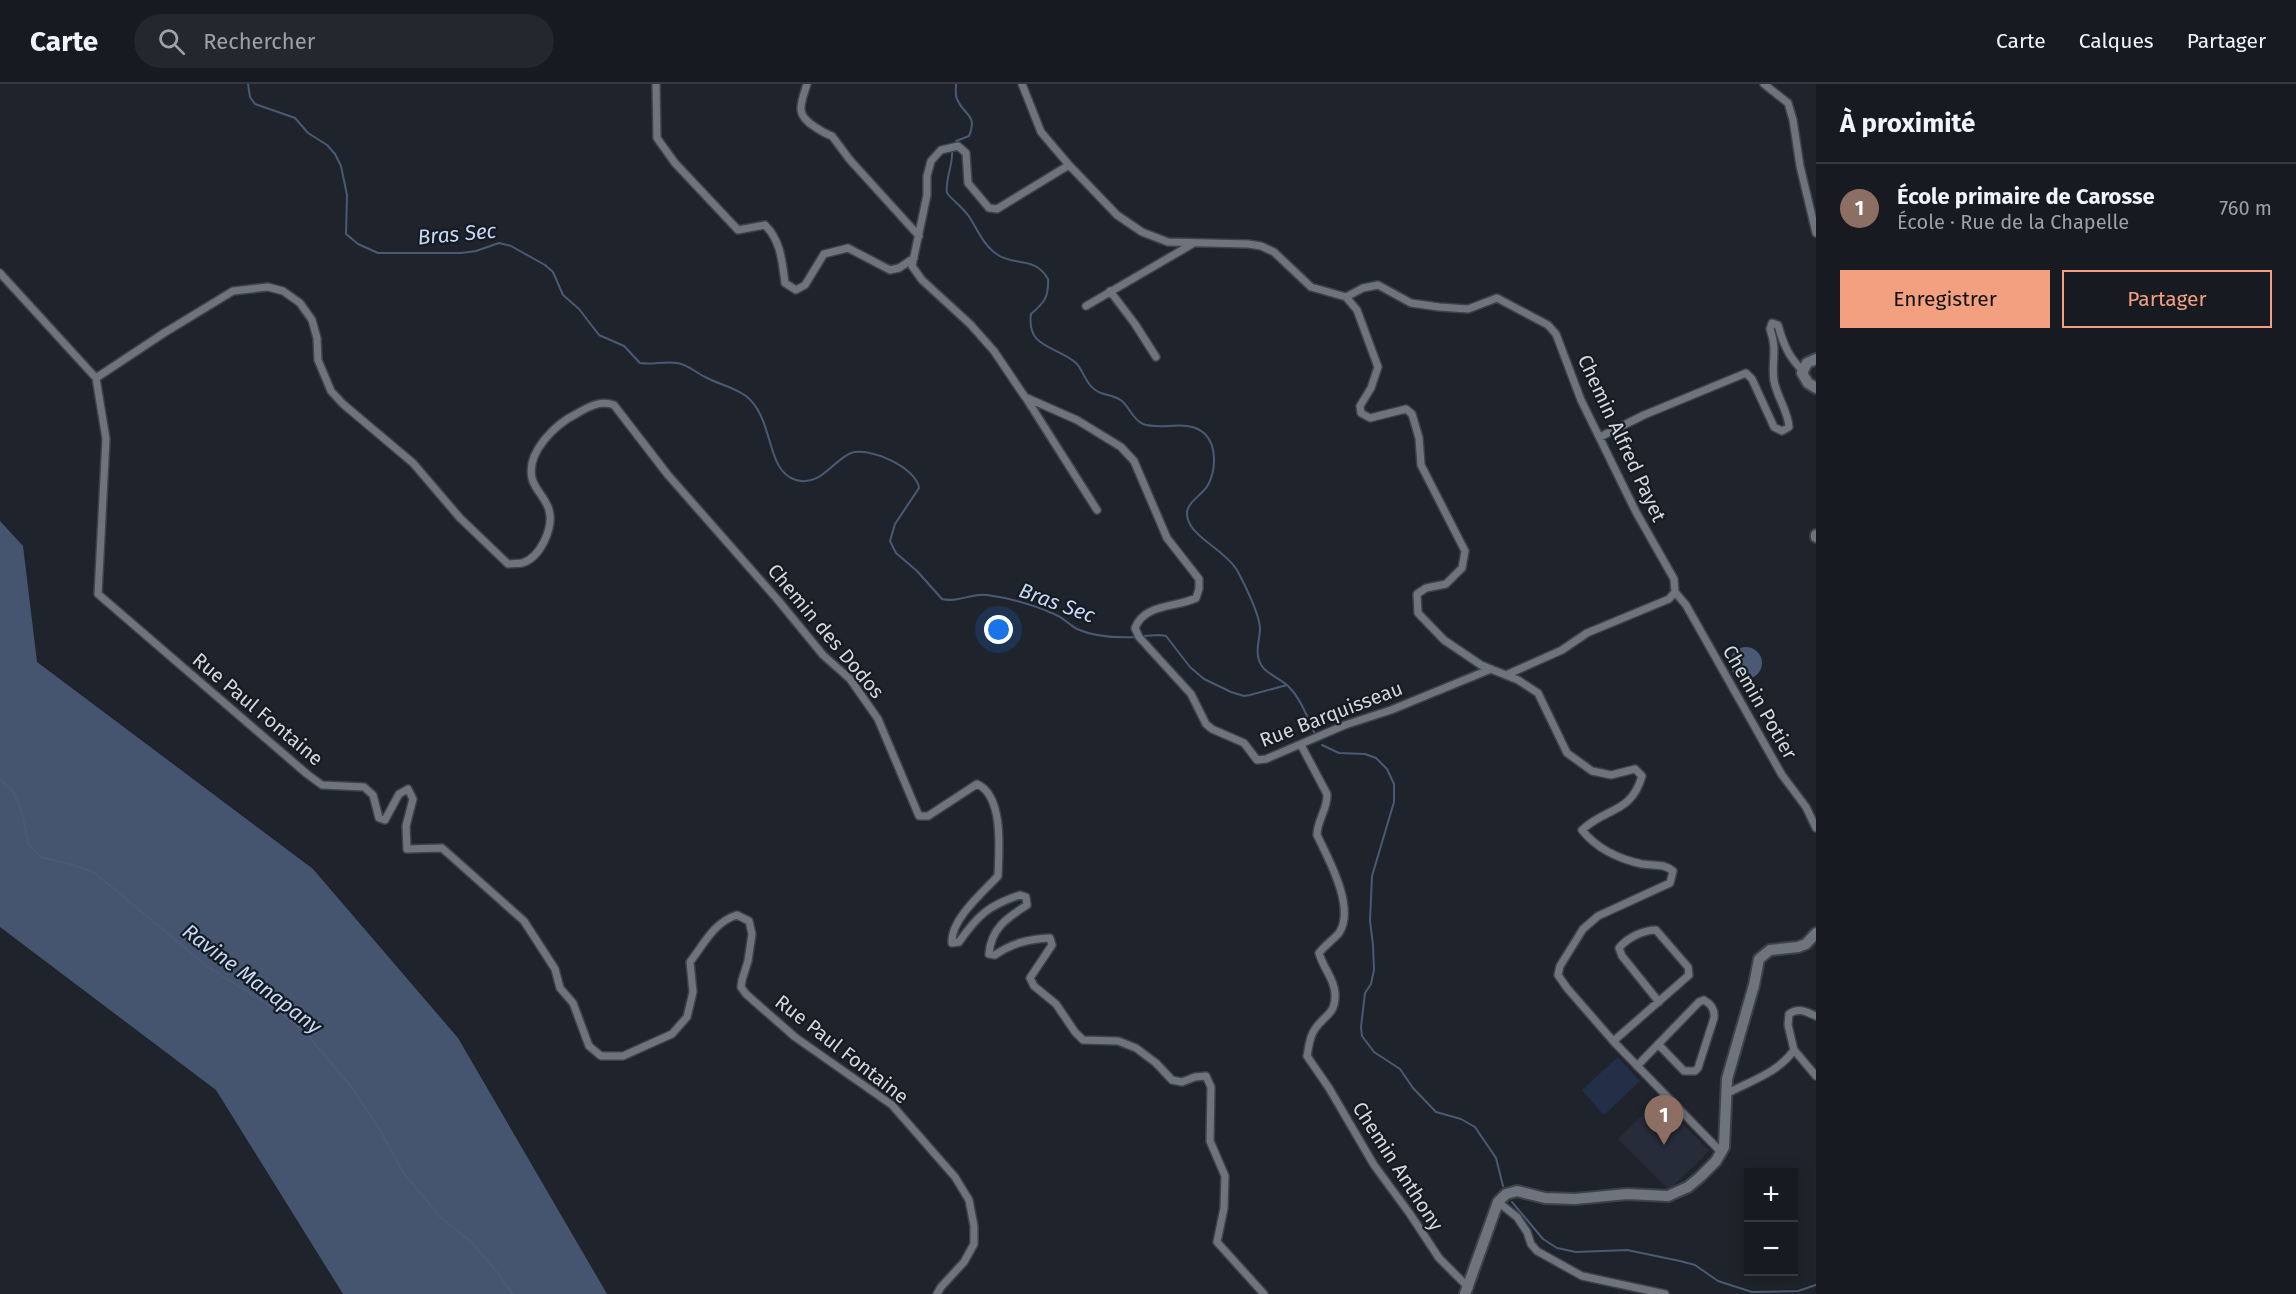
<!DOCTYPE html>
<html lang="fr">
<head>
<meta charset="utf-8">
<style>
	body { margin:0; font-family:"Fira Sans",sans-serif; background:#24282e; color:#f1f3f6 }
	.controls { position:absolute; right:18px; bottom:18px; display:grid; overflow:hidden; border-radius:0px; box-shadow:0 3px 15px #0003 }
	.controls button { width:54px; height:54px; display:grid; place-items:center; padding:0; border:0; border-bottom:2px solid #36393f; background:#171b21; color:#f1f3f6; font:30px sans-serif }
	.you { position:absolute; left:999px; top:546px; width:21px; height:21px; margin:-15px; border:4px solid #fff; border-radius:50%; background:#1a73e8; box-shadow:0 0 0 9px #1a73e833 }
	.badge { display:grid; place-items:center; width:39px; height:39px; border-radius:50%; background:#f2a07f; color:#fff; font-size:20px; font-weight:700 }
	.pin { position:absolute; translate:-50% -50px; filter:drop-shadow(0 2px 3px #0008) }
	.pin::after { content:''; position:absolute; top:32px; width:21px; height:18px; background:inherit; clip-path:polygon(0 0,100% 0,50% 100%) }
	.list { margin:0; padding:0; list-style:none }
	h2 { display:flex; justify-content:space-between; align-items:center; height:78px; margin:0; padding:0 24px; font-size:26px }
	h2 small { font-size:20px; font-weight:400; color:#9ea1a5 }
	.list li { display:grid; grid-template-columns:39px 1fr auto; gap:18px; align-items:center; box-sizing:border-box; height:90px; padding:0 24px; border-top:2px solid #36393f }
	.list b { display:block; font-size:22px; white-space:nowrap }
	.list p { margin:0; font-size:20px; white-space:nowrap; color:#9ea1a5 }
	.list em { font-size:20px; font-style:normal; color:#9ea1a5 }
	.actions { display:flex; gap:12px; padding:18px 24px }
	.actions a { flex:1; padding:14px 0; border:2px solid #f2a07f; border-radius:0px; text-align:center; font-size:21px; color:#f2a07f }
	.actions .main { background:#f2a07f; color:#111 }
	.icon { flex:none; width:33px; height:33px; fill:none; stroke:currentColor; stroke-width:2; stroke-linecap:round; stroke-linejoin:round }
	.map { position:relative; flex:none; width:1816px; height:1210px; overflow:hidden }
	header { display:flex; align-items:center; gap:36px; box-sizing:border-box; height:84px; padding:0 30px; background:#171b21; border-bottom:2px solid #36393f }
	header strong { font-size:28px }
	nav { display:flex; gap:33px; margin-inline-start:auto; font-size:21px }
	.search { width:420px; height:54px; background:#24282e; display:flex; align-items:center; gap:15px; box-sizing:border-box; padding:0 21px; border-radius:33px; color:#9ea1a5; font-size:22px }
	main { display:flex }
	aside { flex:1; background:#171b21 }
	.map>svg:first-child { display:block }
</style>
</head>
<body>
<header>
<strong>Carte</strong>
<div class="search"><svg class="icon" aria-label="search" viewBox="0 0 24 24"><circle cx="10" cy="10" r="6"/><path d="M15 15l6 6"/></svg>Rechercher</div>
<nav><a>Carte</a><a>Calques</a><a>Partager</a></nav>
</header>
<main>
<div class="map">
<svg width="1816" height="1210" viewBox="0 0 1816 1210">
	<rect width="100%" height="100%" fill="#1f242c"/>
	<path fill="#262c39" d="M1659,1015L1709,1067L1669,1106L1618,1055Z"/>
	<path fill="#222f46" d="M1618,973L1640,997L1604,1031L1582,1006Z"/>
	<path fill="#455570" d="M0,437L23,462L37,578L313,785L458,954L607,1210H343L216,1006L0,843Z"/>
	<path fill="#4a5a75" d="M1730 579a16 16 0 1 1 32 0a16 16 0 1 1-32 0Z"/>
	<g fill="none" stroke-linecap="round" stroke-linejoin="round">
		<path stroke="#4a5a75" stroke-width="2" d="M248,0L250,13L255,20L295,34L308,49L327,61L335,70L341,82L347,111L346,150L358,160L378,169H461L476,167L499,159L511,162L545,181L553,188L563,211L579,225L599,251L624,262L640,279C653,281 664,277 677,279C687,280 695,288 705,293C718,300 734,303 746,312C775,335 765,387 796,396C821,403 832,377 851,369C869,362 917,384 919,404L895,440L890,457L896,469L917,487L942,515C958,519 971,509 987,511C1009,514 1034,521 1054,530C1063,533 1069,541 1077,545C1095,553 1118,554 1137,553
			M956,0C956,5 955,11 957,15C964,32 978,30 969,52L956,57
			M952,67C953,82 945,95 947,109C954,118 964,124 970,134C978,147 984,162 998,171C1014,182 1035,172 1048,195C1049,213 1044,219 1031,230C1026,265 1058,262 1076,279C1083,286 1085,298 1094,305C1102,312 1113,310 1122,317C1130,324 1133,336 1143,340C1162,347 1189,334 1205,350C1217,362 1216,386 1208,401C1200,415 1178,420 1191,442C1200,457 1225,467 1237,486C1244,499 1260,531 1260,545C1260,554 1255,567 1259,576C1263,590 1280,593 1289,603C1301,615 1308,635 1315,650
			M1143,552L1160,551L1166,552L1190,583L1204,595L1231,608L1244,612L1250,611L1287,601
			M1322,661L1339,669L1365,670L1376,674L1387,685L1394,700V718L1372,792L1370,837L1373,861L1374,886L1371,900L1365,909L1361,943L1362,952L1374,968L1400,985L1413,1004L1436,1028L1461,1035L1475,1043L1496,1074L1503,1102
			M0,695L13,707L21,726L29,761L41,773L74,781L95,789L208,883L280,928L306,949L353,1005L377,1041L403,1088L441,1134L470,1157L493,1183L513,1210
			M1512,1118L1543,1155L1557,1164L1576,1168L1627,1166L1680,1177L1695,1181L1718,1197L1752,1208L1798,1207L1816,1201"/>
		<defs>
			<path id="street" d="M656,0L657,54L675,79L738,146L765,141C781,157 782,177 785,199L796,206L805,201L824,170L848,164L890,186L899,184L914,174
				M807,0C801,20 794,30 815,43C821,47 826,50 832,52L850,76L919,152
				M1022,0L1041,48L1069,81L1117,131L1142,148L1168,158L1248,160L1261,162L1274,168L1311,203L1346,213L1357,226L1378,283L1371,304L1360,322L1361,329L1370,334L1406,325L1412,330L1419,354L1421,381L1465,467L1462,484L1446,500L1426,504L1417,510L1418,529L1444,556L1481,581L1518,596L1538,609L1567,669L1592,687L1611,691L1635,685L1642,692C1631,730 1606,723 1582,746C1597,765 1619,775 1642,780C1655,782 1663,779 1673,787L1670,799L1598,832L1583,845L1560,882L1558,891L1567,904L1614,958L1722,1069
				M1764,0L1788,19L1793,36L1800,82L1816,149
				M1069,81L997,125L989,124L968,99L966,69L958,62L941,66L931,77L927,92V111L912,182L922,196L970,240L994,267L1025,313L1077,336L1121,363L1134,377L1167,454L1199,495V505L1196,514C1176,524 1145,519 1135,544L1139,553L1191,610L1206,640L1212,645L1244,659L1257,676L1266,675L1345,641L1391,626L1491,585
				M0,189L96,294L106,355L98,510L307,690L322,701L364,703L373,711L379,734L385,736L399,710L408,705L413,715L406,742L407,765L442,764L524,837L555,885L560,904L573,919L589,962L601,972H623L672,950L687,933L693,908L690,878C704,860 714,838 737,831L749,837L752,850L748,877L742,896L741,903L746,910L795,953L892,1021L955,1093L969,1116L974,1142V1160L964,1178L941,1203L937,1210
				M1110,207L1135,240L1156,273
				M1346,213L1363,204L1378,201L1411,219L1439,223L1468,225L1497,214L1548,241L1556,250L1581,316L1636,428L1674,495L1675,508L1669,515L1587,549L1562,566L1506,591
				M1086,222L1194,159
				M96,294L164,249L233,207L268,203L283,207L300,219L312,236L317,254L318,276L331,307L343,320L413,379L460,434L508,480C512,479 518,480 522,479C540,474 554,444 549,426C546,414 534,405 532,394C526,368 556,340 576,330C588,323 600,316 614,321L668,391L777,515L823,571L850,595L878,635L919,732H928L977,700C1004,712 999,766 998,792C983,808 950,836 952,859L959,858C978,831 989,821 1020,811L1026,813L1027,821C1007,834 991,844 989,870L995,871C1012,859 1029,855 1050,854L1052,861L1030,894L1034,902L1056,920L1075,948L1083,956L1118,957L1136,964L1156,979L1172,996L1182,998L1195,993L1206,992L1211,1003L1210,1057L1225,1092L1224,1124L1217,1158L1264,1210
				M1026,314L1097,426
				M1600,353L1644,331L1746,289L1752,295L1774,343L1782,347L1789,343C1788,327 1777,313 1774,297C1771,278 1778,267 1770,245L1772,239L1778,241C1783,259 1788,272 1802,286
				M1675,508L1686,521L1782,691L1806,723L1816,744
				M1301,661L1327,710C1328,725 1317,736 1317,751C1328,774 1356,824 1339,849C1333,856 1325,861 1319,869C1323,884 1334,894 1335,909C1336,931 1325,930 1315,945C1309,953 1309,963 1307,972L1329,1004L1374,1081L1410,1130L1439,1174L1469,1204
				M1614,958L1617,954L1689,891L1688,883L1656,846C1643,846 1627,854 1619,864L1622,872L1659,918
				M1794,966L1816,992
				M1637,982L1699,918L1704,916C1711,920 1715,926 1714,934L1698,984L1695,987H1684L1658,960
				M1726,1010C1750,997 1778,989 1794,966L1788,941L1789,930C1799,923 1806,928 1816,932
				M1498,1118L1517,1133L1527,1148L1531,1160L1537,1167L1582,1192L1665,1210"/>
			<path id="secondary" d="M1816,275L1807,279L1802,289L1808,299L1816,304
				M1816,451V453
				M1465,1210L1498,1118L1506,1110L1517,1107L1545,1114L1575,1115L1627,1110L1668,1112L1688,1103L1700,1093L1716,1077L1724,1063L1727,995L1754,901L1759,875L1770,866L1798,863L1806,860L1816,849"/>
		</defs>
		<use href="#street" stroke="#3e4248" stroke-width="10"/>
		<use href="#secondary" stroke="#3e4248" stroke-width="14"/>
		<use href="#street" stroke="#6e747e" stroke-width="7"/>
		<use href="#secondary" stroke="#6e747e" stroke-width="10"/>
	</g>
	<g text-anchor="middle" dominant-baseline="central" stroke-width="4.5" stroke-linejoin="round" paint-order="stroke">
		<g font-size="20" fill="#d4d7dd" stroke="#161b22">
			<text transform="translate(1622 354) rotate(65)">Chemin Alfred Payet</text>
			<text transform="translate(826 547) rotate(50)">Chemin des Dodos</text>
			<text transform="translate(1760 618) rotate(60)">Chemin Potier</text>
			<text transform="translate(258 625) rotate(40)">Rue Paul Fontaine</text>
			<text transform="translate(1331 630) rotate(-21)">Rue Barquisseau</text>
			<text transform="translate(842 965) rotate(38)">Rue Paul Fontaine</text>
			<text transform="translate(1398 1082) rotate(57)">Chemin Anthony</text>
		</g>
		<g font-size="21" font-style="italic" fill="#c5d8f7" stroke="#161b22">
			<text transform="translate(457 150) rotate(-5)">Bras Sec</text>
			<text transform="translate(1057 519) rotate(20)">Bras Sec</text>
			<text transform="translate(252 895) rotate(37)">Ravine Manapany</text>
		</g>
	</g>
</svg>
<div class="controls">
<button>+</button>
<button>−</button>
</div>
<div class="you"></div>
<div class="pin badge" style="left:1664px;top:1061px;background:#8d6e63">1</div>
</div>
<aside>
<h2>À proximité<small></small></h2>
<ul class="list">
<li><span class="badge" style="background:#8d6e63">1</span><div><b>École primaire de Carosse</b><p>École · Rue de la Chapelle</p></div><em>760 m</em></li>
</ul>
<div class="actions"><a class="main">Enregistrer</a><a>Partager</a></div>
</aside>
</main>
</body>
</html>
